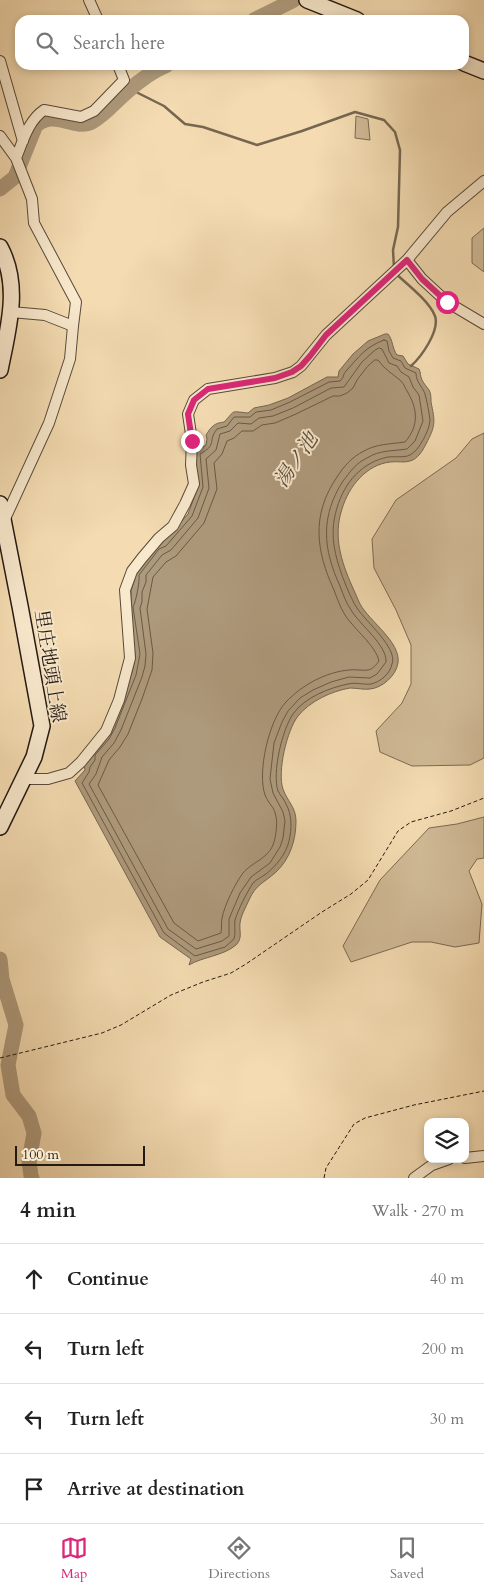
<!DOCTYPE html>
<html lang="en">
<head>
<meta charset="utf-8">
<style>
	body { margin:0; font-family:Cardo,"Noto Serif JP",serif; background:#f2f2f2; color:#222 }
	.controls { position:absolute; right:15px; bottom:15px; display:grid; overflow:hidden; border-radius:10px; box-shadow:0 2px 8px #0003 }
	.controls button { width:45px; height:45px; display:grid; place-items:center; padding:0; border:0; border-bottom:1px solid #e0e0e0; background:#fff; color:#222; font:25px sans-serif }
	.scale { position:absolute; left:15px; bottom:12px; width:130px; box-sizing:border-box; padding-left:5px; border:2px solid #231a12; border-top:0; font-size:14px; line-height:18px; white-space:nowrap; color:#231a12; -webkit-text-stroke:4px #f8e8cc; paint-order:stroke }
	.stop { position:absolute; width:15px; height:15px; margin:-11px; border:4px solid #db2777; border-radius:50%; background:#fff }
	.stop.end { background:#db2777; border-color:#fff; box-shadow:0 1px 5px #0008 }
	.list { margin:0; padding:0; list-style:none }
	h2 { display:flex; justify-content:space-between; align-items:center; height:65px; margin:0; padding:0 20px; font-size:21px }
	h2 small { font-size:16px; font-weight:400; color:#767676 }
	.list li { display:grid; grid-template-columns:32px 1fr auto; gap:15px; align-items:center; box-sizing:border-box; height:70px; padding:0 20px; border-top:1px solid #e0e0e0 }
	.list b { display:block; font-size:19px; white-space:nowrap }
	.list em { font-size:16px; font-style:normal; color:#767676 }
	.icon { flex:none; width:28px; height:28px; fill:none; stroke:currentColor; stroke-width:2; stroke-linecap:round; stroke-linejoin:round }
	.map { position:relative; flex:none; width:484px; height:1178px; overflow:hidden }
	.search { position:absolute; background:#fff; box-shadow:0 2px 8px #0003; left:15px; right:15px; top:15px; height:55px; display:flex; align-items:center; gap:12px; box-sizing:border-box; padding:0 18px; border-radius:15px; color:#767676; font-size:19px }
	.sheet { height:345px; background:#fff }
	nav { display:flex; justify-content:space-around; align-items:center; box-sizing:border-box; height:70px; border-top:1px solid #e0e0e0; background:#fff; font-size:14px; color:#767676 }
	nav a { display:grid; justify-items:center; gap:2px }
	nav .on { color:#db2777 }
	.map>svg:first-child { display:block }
</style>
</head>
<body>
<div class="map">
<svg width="484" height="1178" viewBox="0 0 484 1178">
	<rect width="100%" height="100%" fill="#f4dbb1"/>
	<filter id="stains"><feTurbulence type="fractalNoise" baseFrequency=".004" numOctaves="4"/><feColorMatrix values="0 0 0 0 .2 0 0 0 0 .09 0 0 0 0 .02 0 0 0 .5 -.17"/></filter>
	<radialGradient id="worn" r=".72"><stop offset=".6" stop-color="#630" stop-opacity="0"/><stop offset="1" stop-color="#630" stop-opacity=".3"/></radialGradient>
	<path fill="#d0ba96" stroke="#7a6a54" d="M356,116L368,119L370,140L355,138Z
		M484,228V272L472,263V238Z
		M484,433V758L470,765L412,766L380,752L376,731L402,703L411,684V645L396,610L374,568L372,539L396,500L456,458L472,439Z
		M484,817V858L477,859L469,871L482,904L479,943L455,947L431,942H412L351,962L343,946L380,880L429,828L457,824Z"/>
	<path fill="#ad997b" stroke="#766651" d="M385,334H388C393,340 392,348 397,355L403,356L408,364L419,369C421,373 420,376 422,380C424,384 427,387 429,390C431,393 431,398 431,402C435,422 436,425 426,444C423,450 418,459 410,461C404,463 397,461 390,462C366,465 349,486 342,509C333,536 341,561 352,586C355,592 357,598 360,604C370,622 401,642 398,663C396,676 382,688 370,689C364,690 357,688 350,688C332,691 310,701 298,716C287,730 277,772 283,789C287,801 296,807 296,821C296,840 290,859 276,872C264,883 256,884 249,900C246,907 241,915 240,923C239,931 243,938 236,945C223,956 202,957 189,965L191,959L160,937L75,781L85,770L84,766C99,739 135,684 135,655C134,638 130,619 127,602L131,601V591L135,579L131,577L157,543H162L188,514L198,487L194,455L196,446L203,447L206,445L207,439L206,435C211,427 214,423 224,422C236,410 229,411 248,413L254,408L269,405L288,398L327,377H338L339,371L353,354L368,341Z"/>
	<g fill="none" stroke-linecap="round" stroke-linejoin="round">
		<path stroke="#685a46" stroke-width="1" d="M384,340L387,341L389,351L393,358L401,361L405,368L416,373C416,382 422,386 425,394C427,401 429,412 430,420C430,429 419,451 410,455C404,458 395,456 388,457C362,462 344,483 337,508C328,536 336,561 347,588C350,595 353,602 357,608C366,622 398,648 392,664C390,674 380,682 371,684C364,685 356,682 348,684C329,688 305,697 293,714C282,730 272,773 278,791C280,795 284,799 286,804C292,815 292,828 289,841C286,854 276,866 266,874C262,877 257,879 253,883C247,892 238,910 235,920C234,927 236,933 234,939L225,947L195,956L164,933L82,783L89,772L90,767L95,760V755L109,739L115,728L136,675L140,654L133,607C136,602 140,580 139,575L159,549L166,546L192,516L203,487L200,454C218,444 207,442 217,429L227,426L234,417H250L256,412L271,410L290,402L329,382L340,381C344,378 343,374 346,371C359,357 365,347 384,340Z
			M379,348L382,349L389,363L397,366L401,372L409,377L413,387L419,395L423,421L415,441L407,449C394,451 379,450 367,458C356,463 350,472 343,481C320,517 323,549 340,586C343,594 346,603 351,610C360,625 387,645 386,662L377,674L370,678L349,677L331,682L313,690L300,698L288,711L282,722L274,743L270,779L273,793L283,812L285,821L283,838L280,847L270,863L251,877L240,893L229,919V936L222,941L196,949L168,929L89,784L96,774L102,757L114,743L121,730L142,677L145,666L146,654L140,608L142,602V592L146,582V575L162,555L171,550L198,518L209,488L206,459L216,450L220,434L230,431L238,423L251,424L259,418L273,416L293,408L331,388L344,387L362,362L374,351Z
			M375,360H378C384,369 393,374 401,381C404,384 405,388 407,391C418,409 419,426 405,442C391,444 376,444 364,451C352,457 344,466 337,477C311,515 316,551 334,590C337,598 340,607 345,615C353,628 376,646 379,661C376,665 373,669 368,670C362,671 355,669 349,670C326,672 302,685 286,702C269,720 257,772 265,795C267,800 270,804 273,808C278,817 277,827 275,838C271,859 254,860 243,873C235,884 225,904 222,918C221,922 222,928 221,933L198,941L174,923L98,785L109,760L120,747L128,734L142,699L152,670L153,653L147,609L153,577L166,562L176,556L204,523L217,489L214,463L222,454L227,441L234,438L242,431H253L262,425L275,423L296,414L333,396H340L347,393L353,388L357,380L367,367Z"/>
		<path stroke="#766651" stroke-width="2.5" d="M130,89L164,106L185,124L203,127L257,145L302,131L355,112L384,120L395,132L400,150L398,227L393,250L394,268
			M395,273C407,284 429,301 435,316C440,331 421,357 411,366"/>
		<path stroke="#ad997b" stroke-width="15" d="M254,20L294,0
			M0,189L15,177L36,125C41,122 45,119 51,119C64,118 79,129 92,122C106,114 116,101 128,91C139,81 153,71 167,65
			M0,959L2,979L16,1025L8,1065L13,1095L29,1116L34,1133L29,1161L31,1176L32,1178"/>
		<defs>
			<path id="street" d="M89,0L98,20
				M0,61L23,141
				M0,136L16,158L32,199L34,223L76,302L73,326L45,315L11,312
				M16,158C23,141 28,121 44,110L81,117L94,111L124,80L118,65
				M407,260L422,279L447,302L484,324
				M4,521L49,423L70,359L73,326
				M23,779H48L69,773L81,762L106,731L119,700L130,658L125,590L132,571L142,558L159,538L173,526L185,504L194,484L191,465L192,441L188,414L194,400L208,389L275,378L293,372L301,366L326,335L407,260L447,212L484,181
				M465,1158L484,1156
				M414,1178L432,1165L449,1159"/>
			<path id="secondary" d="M307,0L357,20
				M464,63L484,71
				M0,247C21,286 8,329 0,370
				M0,504L20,606L42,726L34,757L0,827"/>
		</defs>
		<use href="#street" stroke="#574a3a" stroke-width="12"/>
		<use href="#secondary" stroke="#231a12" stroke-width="18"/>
		<path stroke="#231a12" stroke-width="1" stroke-dasharray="4 2.5" stroke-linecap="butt" d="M0,1058L102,1033L121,1025L171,995L203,982L231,973L246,964L322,912L351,894L368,880L398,831L411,822L451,811L484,798
			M324,1178L326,1168L354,1124L365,1118L414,1105L484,1091"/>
		<use href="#street" stroke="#f8e8cc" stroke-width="10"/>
		<use href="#secondary" stroke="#f8e8cc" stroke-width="15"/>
	</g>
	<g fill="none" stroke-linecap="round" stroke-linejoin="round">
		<path stroke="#db2777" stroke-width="6" d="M192,441L188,414L194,400L208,389L275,378L292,372L301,366L310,356L326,335L407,260L422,279L447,302"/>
	</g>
	<g text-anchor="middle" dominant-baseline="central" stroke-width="4" stroke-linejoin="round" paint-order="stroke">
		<g font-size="19" fill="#231a12" stroke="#f8e8cc">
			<text transform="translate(50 666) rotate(81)">里庄地頭上線</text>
		</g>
		<g font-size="20" font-style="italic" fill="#5a4d3c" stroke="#f8e8cc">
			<text transform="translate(296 460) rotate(-56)">湯ノ池</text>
		</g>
	</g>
	<rect width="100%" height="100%" filter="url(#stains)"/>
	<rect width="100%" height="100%" fill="url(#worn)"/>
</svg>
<div class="controls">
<button><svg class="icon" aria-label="layers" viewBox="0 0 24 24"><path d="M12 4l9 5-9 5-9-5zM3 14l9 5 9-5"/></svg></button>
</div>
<div class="scale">100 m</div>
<div class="stop" style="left:447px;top:302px"></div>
<div class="stop end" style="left:192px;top:441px"></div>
<div class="search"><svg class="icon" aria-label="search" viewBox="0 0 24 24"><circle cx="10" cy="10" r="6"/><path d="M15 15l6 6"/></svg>Search here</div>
</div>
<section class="sheet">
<h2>4 min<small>Walk · 270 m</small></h2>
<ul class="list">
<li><svg class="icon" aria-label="ahead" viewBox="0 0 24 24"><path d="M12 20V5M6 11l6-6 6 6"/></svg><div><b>Continue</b></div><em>40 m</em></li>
<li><svg class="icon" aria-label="left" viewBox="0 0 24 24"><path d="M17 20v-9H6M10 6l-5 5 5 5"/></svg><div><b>Turn left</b></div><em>200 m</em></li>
<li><svg class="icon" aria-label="left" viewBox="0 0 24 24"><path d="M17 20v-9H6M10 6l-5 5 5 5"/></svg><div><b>Turn left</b></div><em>30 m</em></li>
<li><svg class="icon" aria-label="arrive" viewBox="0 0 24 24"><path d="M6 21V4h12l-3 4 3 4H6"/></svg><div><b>Arrive at destination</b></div></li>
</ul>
</section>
<nav>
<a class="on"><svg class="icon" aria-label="map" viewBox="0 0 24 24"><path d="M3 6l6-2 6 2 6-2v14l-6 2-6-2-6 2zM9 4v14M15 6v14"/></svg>Map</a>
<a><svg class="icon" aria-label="directions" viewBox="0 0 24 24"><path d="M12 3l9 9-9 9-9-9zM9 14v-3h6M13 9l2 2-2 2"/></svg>Directions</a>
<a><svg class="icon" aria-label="saved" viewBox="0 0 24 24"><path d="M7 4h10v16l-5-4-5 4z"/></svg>Saved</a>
</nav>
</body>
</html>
